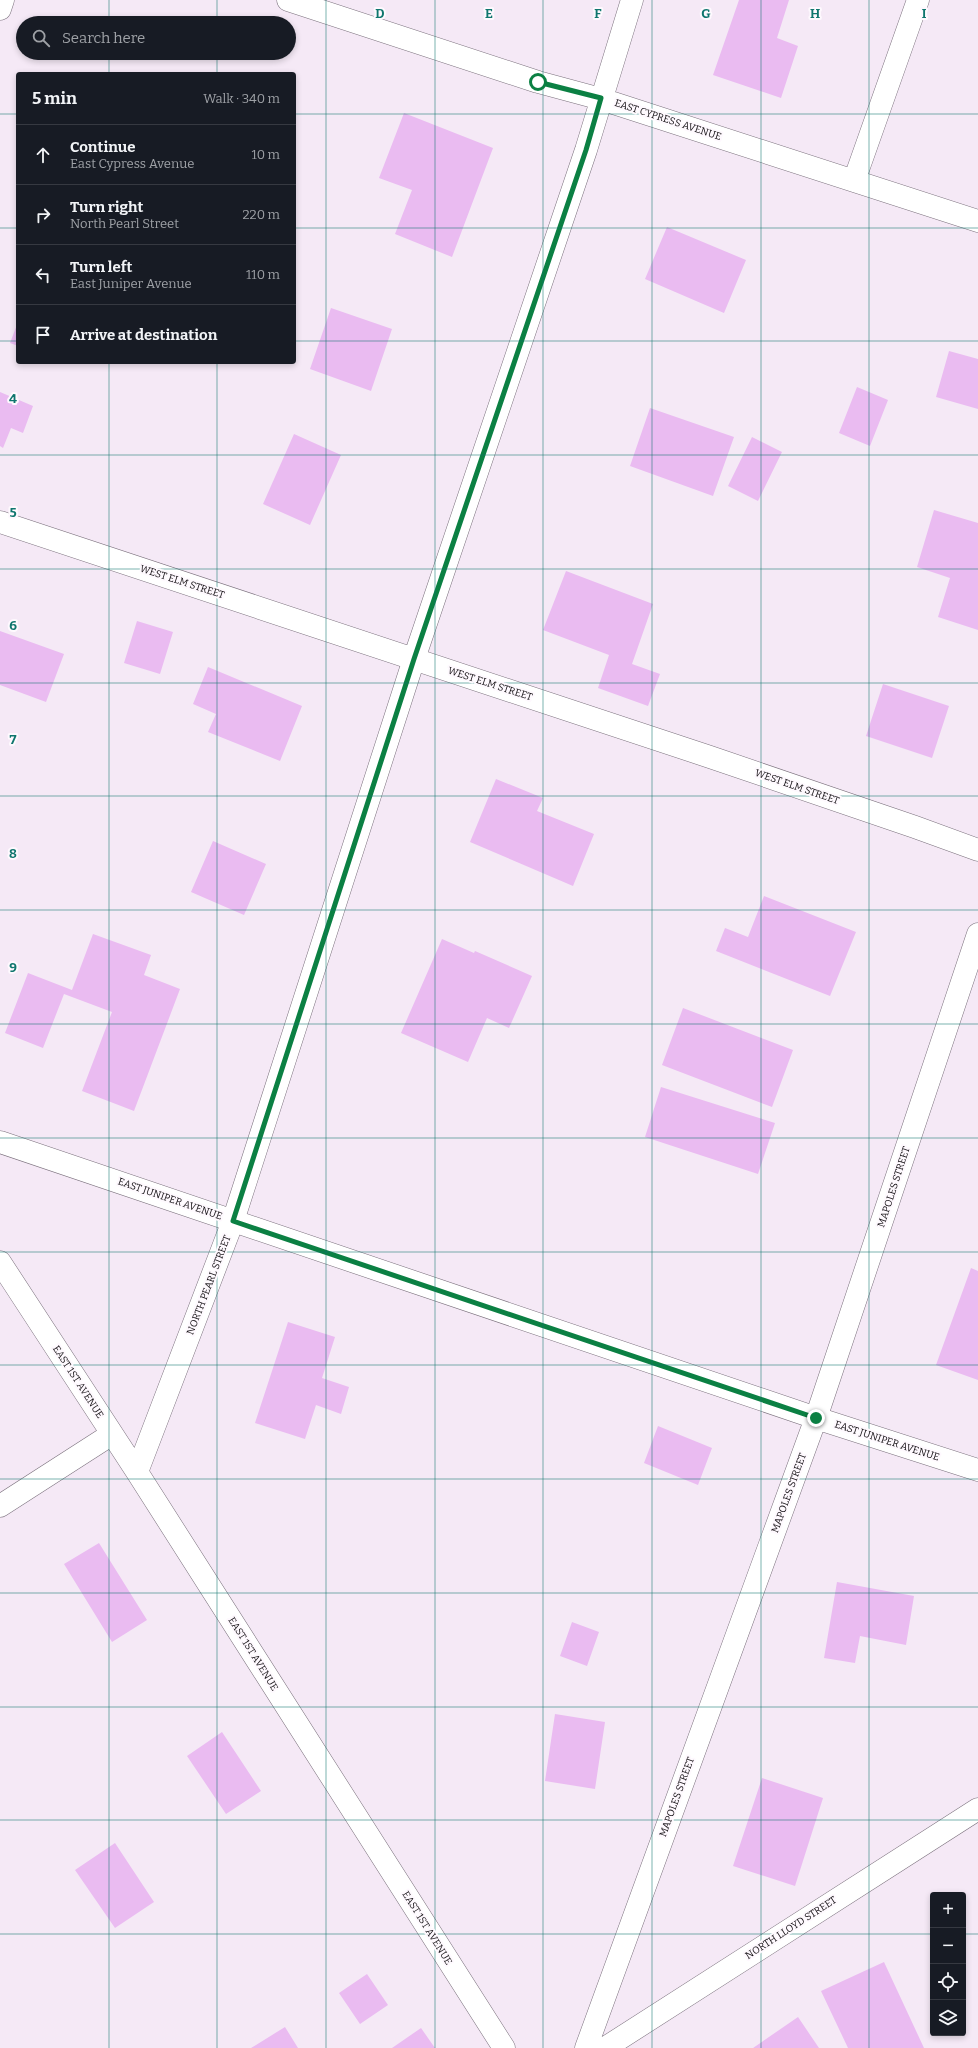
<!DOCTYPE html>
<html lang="en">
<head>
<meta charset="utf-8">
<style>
	body { margin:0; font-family:Bitter,serif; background:#20242c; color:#f1f3f6 }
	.controls { position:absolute; right:12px; bottom:12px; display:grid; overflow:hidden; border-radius:4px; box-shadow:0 2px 6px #0003 }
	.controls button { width:36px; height:36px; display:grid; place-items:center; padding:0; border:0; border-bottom:1px solid #363941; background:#171b24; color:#f1f3f6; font:20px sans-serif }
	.stop { position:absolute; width:12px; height:12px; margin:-9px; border:3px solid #0b8043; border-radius:50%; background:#fff }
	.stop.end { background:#0b8043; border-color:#fff; box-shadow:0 1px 4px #0008 }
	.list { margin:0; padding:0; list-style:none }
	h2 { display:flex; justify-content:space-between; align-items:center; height:52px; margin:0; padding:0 16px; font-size:17px }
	h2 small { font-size:13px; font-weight:400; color:#9ea1a6 }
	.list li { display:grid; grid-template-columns:26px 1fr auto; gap:12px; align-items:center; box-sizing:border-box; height:60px; padding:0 16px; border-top:1px solid #363941 }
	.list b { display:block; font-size:15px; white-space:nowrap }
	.list p { margin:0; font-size:13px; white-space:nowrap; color:#9ea1a6 }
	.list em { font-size:13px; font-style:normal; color:#9ea1a6 }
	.icon { flex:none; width:22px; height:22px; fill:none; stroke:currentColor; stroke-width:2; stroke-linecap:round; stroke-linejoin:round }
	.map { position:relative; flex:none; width:978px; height:2048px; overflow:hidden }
	.search { position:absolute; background:#171b24; box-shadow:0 2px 6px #0003; left:16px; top:16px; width:280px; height:44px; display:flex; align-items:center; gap:10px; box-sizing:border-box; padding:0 14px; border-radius:22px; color:#9ea1a6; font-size:15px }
	.panel { position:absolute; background:#171b24; box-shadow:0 2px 6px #0003; left:16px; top:72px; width:280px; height:292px; border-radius:4px }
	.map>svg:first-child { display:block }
</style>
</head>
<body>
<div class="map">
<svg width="978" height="2048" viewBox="0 0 978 2048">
	<rect width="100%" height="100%" fill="#f5e9f6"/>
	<path fill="#eabbf1" d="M739,0H789L777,38L798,46L781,98L713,75Z
		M404,113L493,148L452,257L395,234L412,190L379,178Z
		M667,227L746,260L724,313L645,279Z
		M331,308L392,329L371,391L310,369Z
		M18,322V346L10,343Z
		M949,351L978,359V409L936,397Z
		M857,387L888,400L870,446L839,433Z
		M0,392L33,406L23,433L11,428L3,448L0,446Z
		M650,408L734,437L713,496L630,466Z
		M294,434L341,455L310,525L263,504Z
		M752,437L782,452L758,501L728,486Z
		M934,510L978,523V630L938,617L950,578L917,567Z
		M566,571L653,604L632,664L660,674L648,706L598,688L609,655L543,630Z
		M137,621L173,632L160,674L124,663Z
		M0,631L64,654L46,702L0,685Z
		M208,667L302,706L280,761L208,732L216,714L193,704Z
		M883,684L949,706L932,758L866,736Z
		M496,779L543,798L537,811L594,834L573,886L470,842Z
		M213,841L266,864L244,915L191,892Z
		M764,896L856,932L830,996L716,951L725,928L748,937Z
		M93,934L151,955L144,975L180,989L134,1111L82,1091L112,1012L64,994L43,1048L5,1033L28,973L72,990Z
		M442,939L474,953L475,951L532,976L509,1028L487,1018L468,1062L401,1033Z
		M683,1008L793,1050L772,1107L662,1065Z
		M661,1087L775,1123L758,1174L645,1137Z
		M971,1268L978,1271V1380L936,1365Z
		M288,1322L335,1337L322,1378L349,1387L341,1414L316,1405L305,1439L255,1423Z
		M658,1426L712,1448L698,1485L644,1463Z
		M99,1543L147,1620L112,1642L64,1564Z
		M837,1582L914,1596L906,1645L860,1636L855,1663L824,1658Z
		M572,1622L599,1632L587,1666L560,1656Z
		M555,1714L605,1722L595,1789L545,1781Z
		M222,1732L261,1791L226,1814L187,1756Z
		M762,1778L823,1798L795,1886L733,1866Z
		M115,1843L154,1902L115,1928L75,1870Z
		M884,1962L924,2048H848L821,1991Z
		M367,1974L388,2005L360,2024L339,1993Z
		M798,2017L819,2048H753Z
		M285,2027L298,2048H251Z
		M421,2028L435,2048H392Z"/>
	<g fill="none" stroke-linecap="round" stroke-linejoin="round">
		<defs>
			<path id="minor" d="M288,0L538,82L601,99L978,221
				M0,9L3,0
				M854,181L918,0
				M0,522L710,757L915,827L978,850
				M0,1142L816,1418L978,1470
				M0,1262L137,1472L504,2048
				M137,1472L233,1221L414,659L586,150L632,0
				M0,1506L112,1434
				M586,2048L816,1418L978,934
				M605,2048L978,1809"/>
		</defs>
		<use href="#minor" stroke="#7b717d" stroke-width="23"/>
		<use href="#minor" stroke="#fff" stroke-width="22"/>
	</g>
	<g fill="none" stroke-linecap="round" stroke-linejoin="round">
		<path stroke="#0b8043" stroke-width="5" d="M538,82L601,98L586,150L414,659L233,1221L816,1418"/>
	</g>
	<path fill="none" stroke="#0f766e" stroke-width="1" stroke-opacity="0.55" d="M109,0V23M217,0V23M326,0V2048M435,0V2048M543,0V2048M652,0V2048M761,0V2048M869,0V2048M109,53V74M217,53V74M0,114H18M294,114H978M0,228H18M294,228H978M0,341H18M294,341H978M109,362V2048M217,362V2048M0,455H978M0,569H978M0,683H978M0,796H978M0,910H978M0,1024H978M0,1138H978M0,1252H978M0,1365H978M0,1479H978M0,1593H978M0,1707H978M0,1820H978M0,1934H933M963,1934H978"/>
	<g text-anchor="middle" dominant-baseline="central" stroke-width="4" stroke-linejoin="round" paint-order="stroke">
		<g font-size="10" fill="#151115" stroke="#fef9fe">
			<text transform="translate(668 120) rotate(18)">EAST CYPRESS AVENUE</text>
			<text transform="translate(182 582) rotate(18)">WEST ELM STREET</text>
			<text transform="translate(490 684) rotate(18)">WEST ELM STREET</text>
			<text transform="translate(797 787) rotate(19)">WEST ELM STREET</text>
			<text transform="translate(894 1187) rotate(-72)">MAPOLES STREET</text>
			<text transform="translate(170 1199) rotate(19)">EAST JUNIPER AVENUE</text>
			<text transform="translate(209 1285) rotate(-69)">NORTH PEARL STREET</text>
			<text transform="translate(78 1382) rotate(57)">EAST 1ST AVENUE</text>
			<text transform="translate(887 1441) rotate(18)">EAST JUNIPER AVENUE</text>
			<text transform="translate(789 1493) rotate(-70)">MAPOLES STREET</text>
			<text transform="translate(253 1654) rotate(58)">EAST 1ST AVENUE</text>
			<text transform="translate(677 1797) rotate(-70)">MAPOLES STREET</text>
			<text transform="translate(427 1928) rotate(58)">EAST 1ST AVENUE</text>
			<text transform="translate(791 1928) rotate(-33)">NORTH LLOYD STREET</text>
		</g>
	</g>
	<g font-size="13" text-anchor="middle" font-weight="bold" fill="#0f766e" stroke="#fef9fe" stroke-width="4" stroke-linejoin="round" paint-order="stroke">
		<text x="380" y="18">D</text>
		<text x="489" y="18">E</text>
		<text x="598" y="18">F</text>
		<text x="706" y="18">G</text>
		<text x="815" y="18">H</text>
		<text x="924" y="18">I</text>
		<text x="13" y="403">4</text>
		<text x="13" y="517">5</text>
		<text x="13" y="630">6</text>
		<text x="13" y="744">7</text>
		<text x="13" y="858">8</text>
		<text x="13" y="972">9</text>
	</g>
</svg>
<div class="controls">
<button>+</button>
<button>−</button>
<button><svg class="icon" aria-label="locate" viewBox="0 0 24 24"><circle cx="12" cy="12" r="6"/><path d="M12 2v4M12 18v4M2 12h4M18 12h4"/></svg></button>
<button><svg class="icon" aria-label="layers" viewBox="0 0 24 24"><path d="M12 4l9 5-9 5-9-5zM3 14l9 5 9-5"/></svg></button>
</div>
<div class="stop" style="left:538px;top:82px"></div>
<div class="stop end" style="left:816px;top:1418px"></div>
<div class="search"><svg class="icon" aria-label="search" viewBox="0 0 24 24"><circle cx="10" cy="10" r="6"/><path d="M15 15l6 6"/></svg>Search here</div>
<section class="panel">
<h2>5 min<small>Walk · 340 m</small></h2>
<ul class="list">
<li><svg class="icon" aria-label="ahead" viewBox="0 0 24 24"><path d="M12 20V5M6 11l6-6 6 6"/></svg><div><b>Continue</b><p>East Cypress Avenue</p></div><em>10 m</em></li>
<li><svg class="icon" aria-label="right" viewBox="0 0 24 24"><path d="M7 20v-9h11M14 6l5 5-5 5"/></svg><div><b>Turn right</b><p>North Pearl Street</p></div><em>220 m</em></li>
<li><svg class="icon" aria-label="left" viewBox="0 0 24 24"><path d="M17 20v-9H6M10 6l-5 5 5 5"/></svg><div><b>Turn left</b><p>East Juniper Avenue</p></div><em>110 m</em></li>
<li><svg class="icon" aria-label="arrive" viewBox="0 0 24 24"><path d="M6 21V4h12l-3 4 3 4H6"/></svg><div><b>Arrive at destination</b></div></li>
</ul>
</section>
</div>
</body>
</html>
